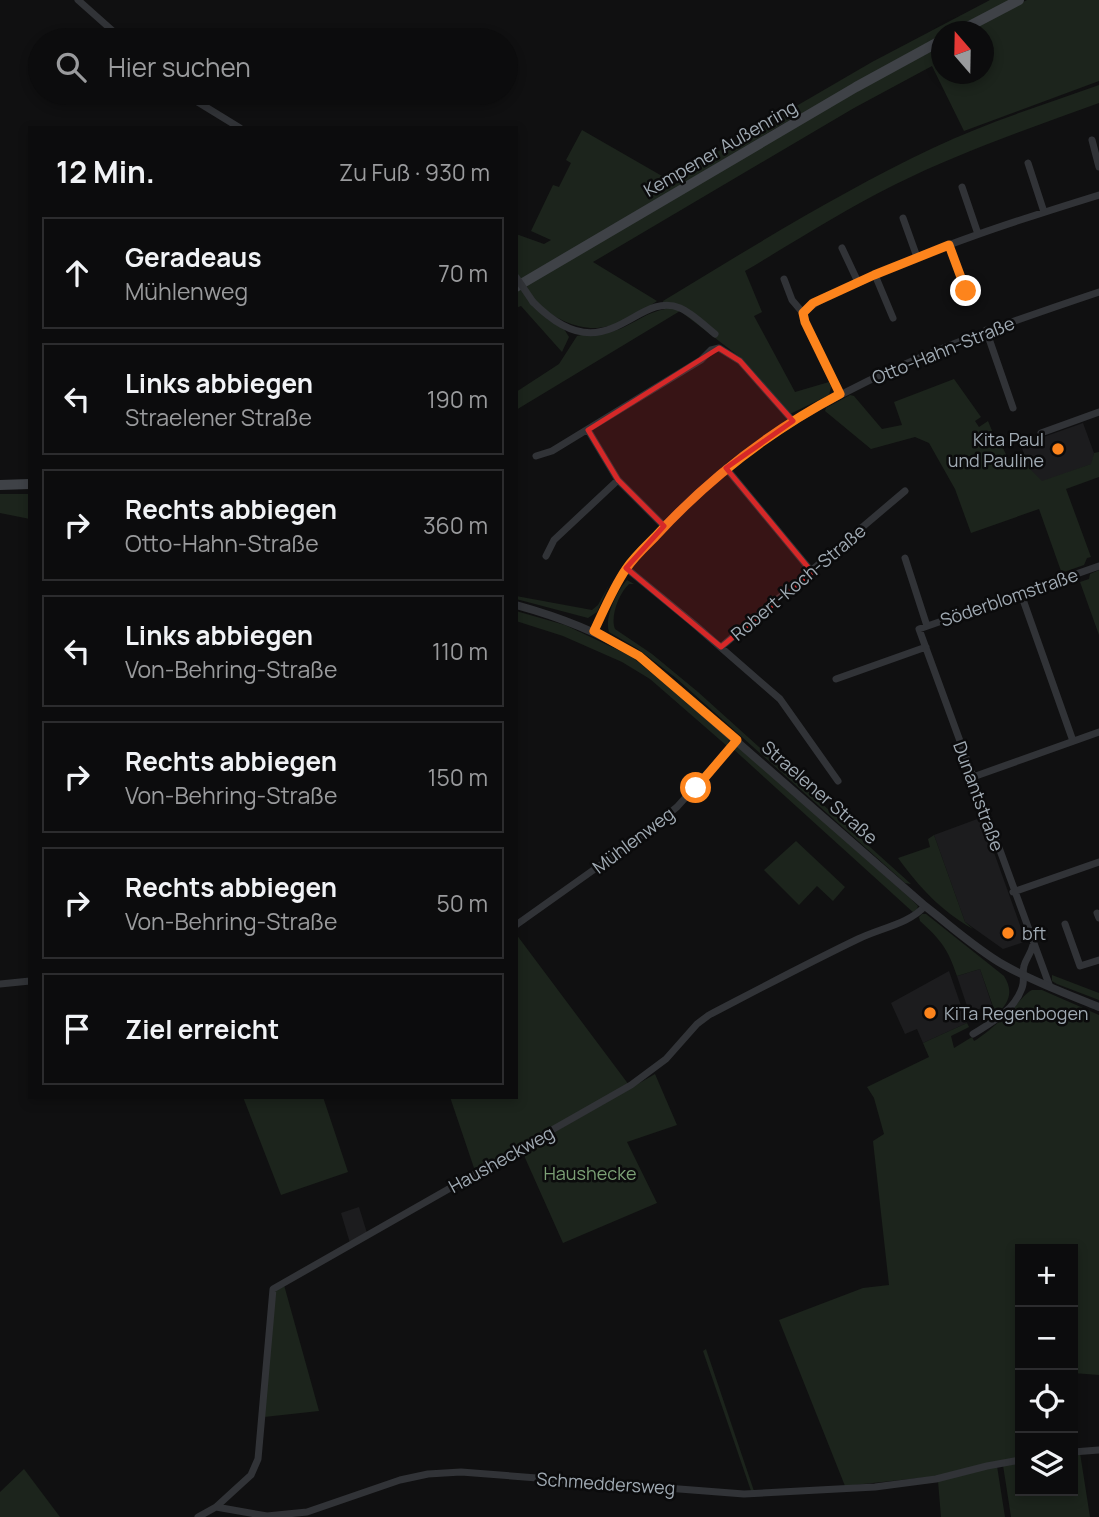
<!DOCTYPE html>
<html lang="de">
<head>
<meta charset="utf-8">
<style>
	body { margin:0; font-family:Manrope,sans-serif; background:#151516; color:#f1f3f6 }
	.controls { position:absolute; right:21px; bottom:21px; display:grid; overflow:hidden; border-radius:0px; box-shadow:0 4px 10px #0003 }
	.controls button { width:63px; height:63px; display:grid; place-items:center; padding:0; border:0; border-bottom:2px solid #2c2c2e; background:#0c0c0d; color:#f1f3f6; font:35px sans-serif }
	.compass { position:absolute; left:931px; top:21px; width:63px; height:63px; border-radius:50%; background:#0c0c0d; box-shadow:0 4px 10px #0003; rotate:340deg }
	.stop { position:absolute; width:21px; height:21px; margin:-16px; border:5px solid #fd841c; border-radius:50%; background:#fff }
	.stop.end { background:#fd841c; border-color:#fff; box-shadow:0 2px 7px #0008 }
	.list { margin:0; padding:0; list-style:none }
	h2 { display:flex; justify-content:space-between; align-items:center; height:91px; margin:0; padding:0 28px; font-size:30px }
	h2 small { font-size:23px; font-weight:400; color:#9a9b9d }
	.list li { display:grid; grid-template-columns:46px 1fr auto; gap:21px; align-items:center; box-sizing:border-box; height:112px; margin:0 14px 14px; padding:0 14px; border:2px solid #2c2c2e; border-radius:0px }
	.list b { display:block; font-size:26px; white-space:nowrap }
	.list p { margin:0; font-size:23px; white-space:nowrap; color:#9a9b9d }
	.list em { font-size:23px; font-style:normal; color:#9a9b9d }
	.icon { flex:none; width:38px; height:38px; fill:none; stroke:currentColor; stroke-width:2; stroke-linecap:round; stroke-linejoin:round }
	.map { position:relative; flex:none; width:1099px; height:1517px; overflow:hidden }
	.search { position:absolute; background:#0c0c0d; box-shadow:0 4px 10px #0003; left:28px; top:28px; width:490px; height:77px; display:flex; align-items:center; gap:18px; box-sizing:border-box; padding:0 24px; border-radius:38px; color:#9a9b9d; font-size:26px }
	.panel { position:absolute; background:#0c0c0d; box-shadow:0 4px 10px #0003; left:28px; top:126px; width:490px; height:973px; border-radius:0px }
	.map>svg:first-child { display:block }
</style>
</head>
<body>
<div class="map">
<svg width="1099" height="1517" viewBox="0 0 1099 1517">
	<rect width="100%" height="100%" fill="#101011"/>
	<path fill="#1c1c1e" d="M1083,423L1094,453L1092,464L1042,482L1029,469L1021,445Z
		M980,818L982,819L1025,939L1024,942L1003,949L965,922L934,835Z
		M980,969L992,1005L969,1012L957,976Z
		M949,971L967,1023L923,1043L917,1029L905,1034L891,1003Z
		M359,1207L367,1233L350,1243L341,1213Z"/>
	<path fill="#1c241c" d="M990,0H1011L950,31L942,32L941,36L776,128L516,284V234L544,244L551,240L531,231L553,185L559,187L571,163L566,160L582,130L669,180L872,62Z
		M1027,0H1099V81L964,131L932,66L854,108L593,262L657,301C604,338 582,336 529,301L547,319L564,329L569,337L562,352L521,306L516,308V292L753,150L941,44L942,74H984V32L965,31Z
		M1099,85V103C1030,128 960,152 894,185C842,211 794,242 745,271L762,312L754,316L795,392L829,382L831,387L829,395L790,414L741,358L680,311L516,410V392L559,364L577,336C591,332 606,335 620,329C636,322 648,312 665,309L663,301C752,247 840,192 933,148C987,122 1044,105 1099,85Z
		M954,379L981,417L975,421L979,427L988,421L995,438L998,437L1008,459L1024,453L1029,468L1042,481L1091,464L1094,453L1099,452V477L1066,489L1091,557L1087,558L1084,565L1064,572L1061,571L1039,509L971,533L955,489L929,443L915,437L871,449L825,411L826,408L850,395L854,396L882,429L902,425L894,402Z
		M0,494H30V519L0,513Z
		M1099,570V635L1080,582L1089,579L1090,574Z
		M627,580L634,584H629C619,593 610,617 615,629L652,654L698,692L911,884L905,883L676,678L638,649L609,632C604,618 617,591 627,580Z
		M609,585L597,612L588,618L516,599V596L592,610L598,605Z
		M516,611L565,625L631,656L730,737L727,746L650,679L622,662L563,636L516,621Z
		M738,745L911,899L918,906L915,914L731,747Z
		M934,835L965,922L973,929C940,910 921,889 898,858L930,847L928,839Z
		M796,841L845,887L833,901L817,886L799,905L764,870Z
		M922,914H926L1004,976C1014,992 1009,1003 996,1015L980,969L957,976C948,949 941,940 920,921L919,917Z
		M516,934L629,1085L472,1174L474,1168L450,1097H516Z
		M1052,975L1099,993V1000L1057,984L1052,981Z
		M1032,990H1042L1099,1015V1375L1073,1373V1249H1020V1458L938,1476L845,1486L779,1320L863,1288L889,1285L873,1141L884,1134L874,1098L867,1087L929,1057L923,1043L967,1023L969,1027L951,1036L954,1048L972,1037L974,1041C982,1037 1004,1018 1012,1009C1019,1003 1024,994 1032,990Z
		M655,1074L677,1125L627,1142L657,1203L563,1243L522,1151Z
		M243,1097H323L348,1172L281,1195Z
		M284,1285L319,1411L264,1417L275,1290Z
		M706,1349L754,1491H751L703,1351Z
		M1080,1453L1090,1517H1011L1003,1465L1020,1462V1491H1073V1454Z
		M997,1466L1005,1517H941L938,1481Z
		M24,1469L60,1517H0V1492Z"/>
	<g fill="none" stroke-linecap="round" stroke-linejoin="round">
		<path stroke="#313337" stroke-width="7" d="M78,0L123,40
			M183,93L240,128
			M1092,140L1099,167
			M1028,163L1044,212
			M962,187L978,234
			M903,218L917,257
			M949,245L966,291
			M842,248L858,282
			M875,275L893,318
			M784,279L792,300L803,313
			M533,302C607,377 635,289 680,308C692,313 705,326 715,334
			M986,330L1013,408
			M840,394L805,322L803,313C819,298 840,291 860,282C937,246 1018,220 1099,195
			M588,430L618,480L664,526
			M1041,433L1099,412
			M536,456L552,451L701,360L711,350L719,348L740,361L793,421
			M726,468L812,572
			M546,556L554,540L618,480
			M905,558L927,626
			M626,568L694,624L780,699L838,781
			M1021,594L1073,741
			M594,631C604,610 613,588 625,569C637,552 654,537 668,522C783,400 944,344 1099,292
			M721,647L905,491
			M836,679L926,647
			M973,777L1099,732
			M1013,892L1099,862
			M1097,913L1099,918
			M1065,924L1080,966L1099,960
			M516,925L637,839L677,807L737,740
			M0,984L30,981
			M1050,987L919,629L1099,566
			M973,1034C992,1022 1014,1011 1022,988C1025,981 1022,973 1024,966C1026,958 1031,954 1033,945
			M1073,1452L1099,1450
			M216,1507L251,1475L258,1459L273,1289L631,1085L666,1059L697,1024L709,1015C759,989 808,963 858,939C880,928 909,924 925,906
			M198,1517L216,1507L267,1516L307,1512L400,1480L428,1474L461,1472L744,1494L875,1487L936,1479L987,1466L1020,1460"/>
		<path stroke="#313337" stroke-width="8" d="M516,605C563,618 597,632 639,656L925,906C951,926 976,949 1004,965C1034,982 1067,994 1099,1007"/>
		<path stroke="#3f4247" stroke-width="10" d="M958,32L1019,0
			M516,287L856,87L942,40
			M0,485L30,484"/>
		<path stroke="#313337" stroke-width="7" d="M516,277L533,302"/>
	</g>
	<g fill="none" stroke-linecap="round" stroke-linejoin="round">
		<path stroke="#fd841c" stroke-width="9" d="M696,788L737,740L639,656L594,631C604,610 613,588 626,569C634,557 645,547 655,537C708,479 770,431 840,394L805,322L803,313L813,303L874,275L949,245L966,291"/>
	</g>
	<path fill="#d62828" fill-opacity="0.2" stroke="#d62828" stroke-width="5" stroke-linejoin="round" d="M719,348L740,361L793,421L726,468L812,572L721,647L626,568L664,526L618,480L588,430Z"/>
	<g fill="#fd841c" stroke="#0b0b0c" stroke-width="2.5">
		<circle cx="1058" cy="449" r="7"/>
		<circle cx="1008" cy="933" r="7"/>
		<circle cx="930" cy="1013" r="7"/>
	</g>
	<g text-anchor="middle" dominant-baseline="central" stroke-width="5" stroke-linejoin="round" paint-order="stroke">
		<g font-size="18" fill="#a0aab3" stroke="#0b0b0c">
			<text transform="translate(720 148) rotate(-30)">Kempener Außenring</text>
			<text transform="translate(943 350) rotate(-22)">Otto-Hahn-Straße</text>
			<text transform="translate(798 582) rotate(-40)">Robert-Koch-Straße</text>
			<text transform="translate(1009 597) rotate(-19)">Söderblomstraße</text>
			<text transform="translate(820 792) rotate(41)">Straelener Straße</text>
			<text transform="translate(979 796) rotate(70)">Dunantstraße</text>
			<text transform="translate(633 840) rotate(-37)">Mühlenweg</text>
			<text transform="translate(501 1159) rotate(-29)">Hausheckweg</text>
			<text transform="translate(606 1483) rotate(4)">Schmeddersweg</text>
		</g>
		<g font-size="18" fill="#a0aab3" stroke="#0b0b0c" text-anchor="start">
			<text x="1044" y="439" text-anchor="end">Kita Paul<tspan x="1044" dy="21">und Pauline</tspan></text>
			<text x="1022" y="933">bft</text>
			<text x="944" y="1013">KiTa Regenbogen</text>
		</g>
		<g font-size="18" fill="#7ba075" stroke="#0b0b0c">
			<text x="590" y="1173">Haushecke</text>
		</g>
	</g>
</svg>
<div class="controls">
<button>+</button>
<button>−</button>
<button><svg class="icon" aria-label="locate" viewBox="0 0 24 24"><circle cx="12" cy="12" r="6"/><path d="M12 2v4M12 18v4M2 12h4M18 12h4"/></svg></button>
<button><svg class="icon" aria-label="layers" viewBox="0 0 24 24"><path d="M12 4l9 5-9 5-9-5zM3 14l9 5 9-5"/></svg></button>
</div>
<svg class="compass" viewBox="-18 -18 36 36"><path d="M0-13l5 13h-10z" fill="#e53935"/><path d="M0 13l5-13h-10z" fill="#9a9b9d"/></svg>
<div class="stop" style="left:696px;top:788px"></div>
<div class="stop end" style="left:966px;top:291px"></div>
<div class="search"><svg class="icon" aria-label="search" viewBox="0 0 24 24"><circle cx="10" cy="10" r="6"/><path d="M15 15l6 6"/></svg>Hier suchen</div>
<section class="panel">
<h2>12 Min.<small>Zu Fuß · 930 m</small></h2>
<ul class="list">
<li><svg class="icon" aria-label="ahead" viewBox="0 0 24 24"><path d="M12 20V5M6 11l6-6 6 6"/></svg><div><b>Geradeaus</b><p>Mühlenweg</p></div><em>70 m</em></li>
<li><svg class="icon" aria-label="left" viewBox="0 0 24 24"><path d="M17 20v-9H6M10 6l-5 5 5 5"/></svg><div><b>Links abbiegen</b><p>Straelener Straße</p></div><em>190 m</em></li>
<li><svg class="icon" aria-label="right" viewBox="0 0 24 24"><path d="M7 20v-9h11M14 6l5 5-5 5"/></svg><div><b>Rechts abbiegen</b><p>Otto-Hahn-Straße</p></div><em>360 m</em></li>
<li><svg class="icon" aria-label="left" viewBox="0 0 24 24"><path d="M17 20v-9H6M10 6l-5 5 5 5"/></svg><div><b>Links abbiegen</b><p>Von-Behring-Straße</p></div><em>110 m</em></li>
<li><svg class="icon" aria-label="right" viewBox="0 0 24 24"><path d="M7 20v-9h11M14 6l5 5-5 5"/></svg><div><b>Rechts abbiegen</b><p>Von-Behring-Straße</p></div><em>150 m</em></li>
<li><svg class="icon" aria-label="right" viewBox="0 0 24 24"><path d="M7 20v-9h11M14 6l5 5-5 5"/></svg><div><b>Rechts abbiegen</b><p>Von-Behring-Straße</p></div><em>50 m</em></li>
<li><svg class="icon" aria-label="arrive" viewBox="0 0 24 24"><path d="M6 21V4h12l-3 4 3 4H6"/></svg><div><b>Ziel erreicht</b></div></li>
</ul>
</section>
</div>
</body>
</html>
